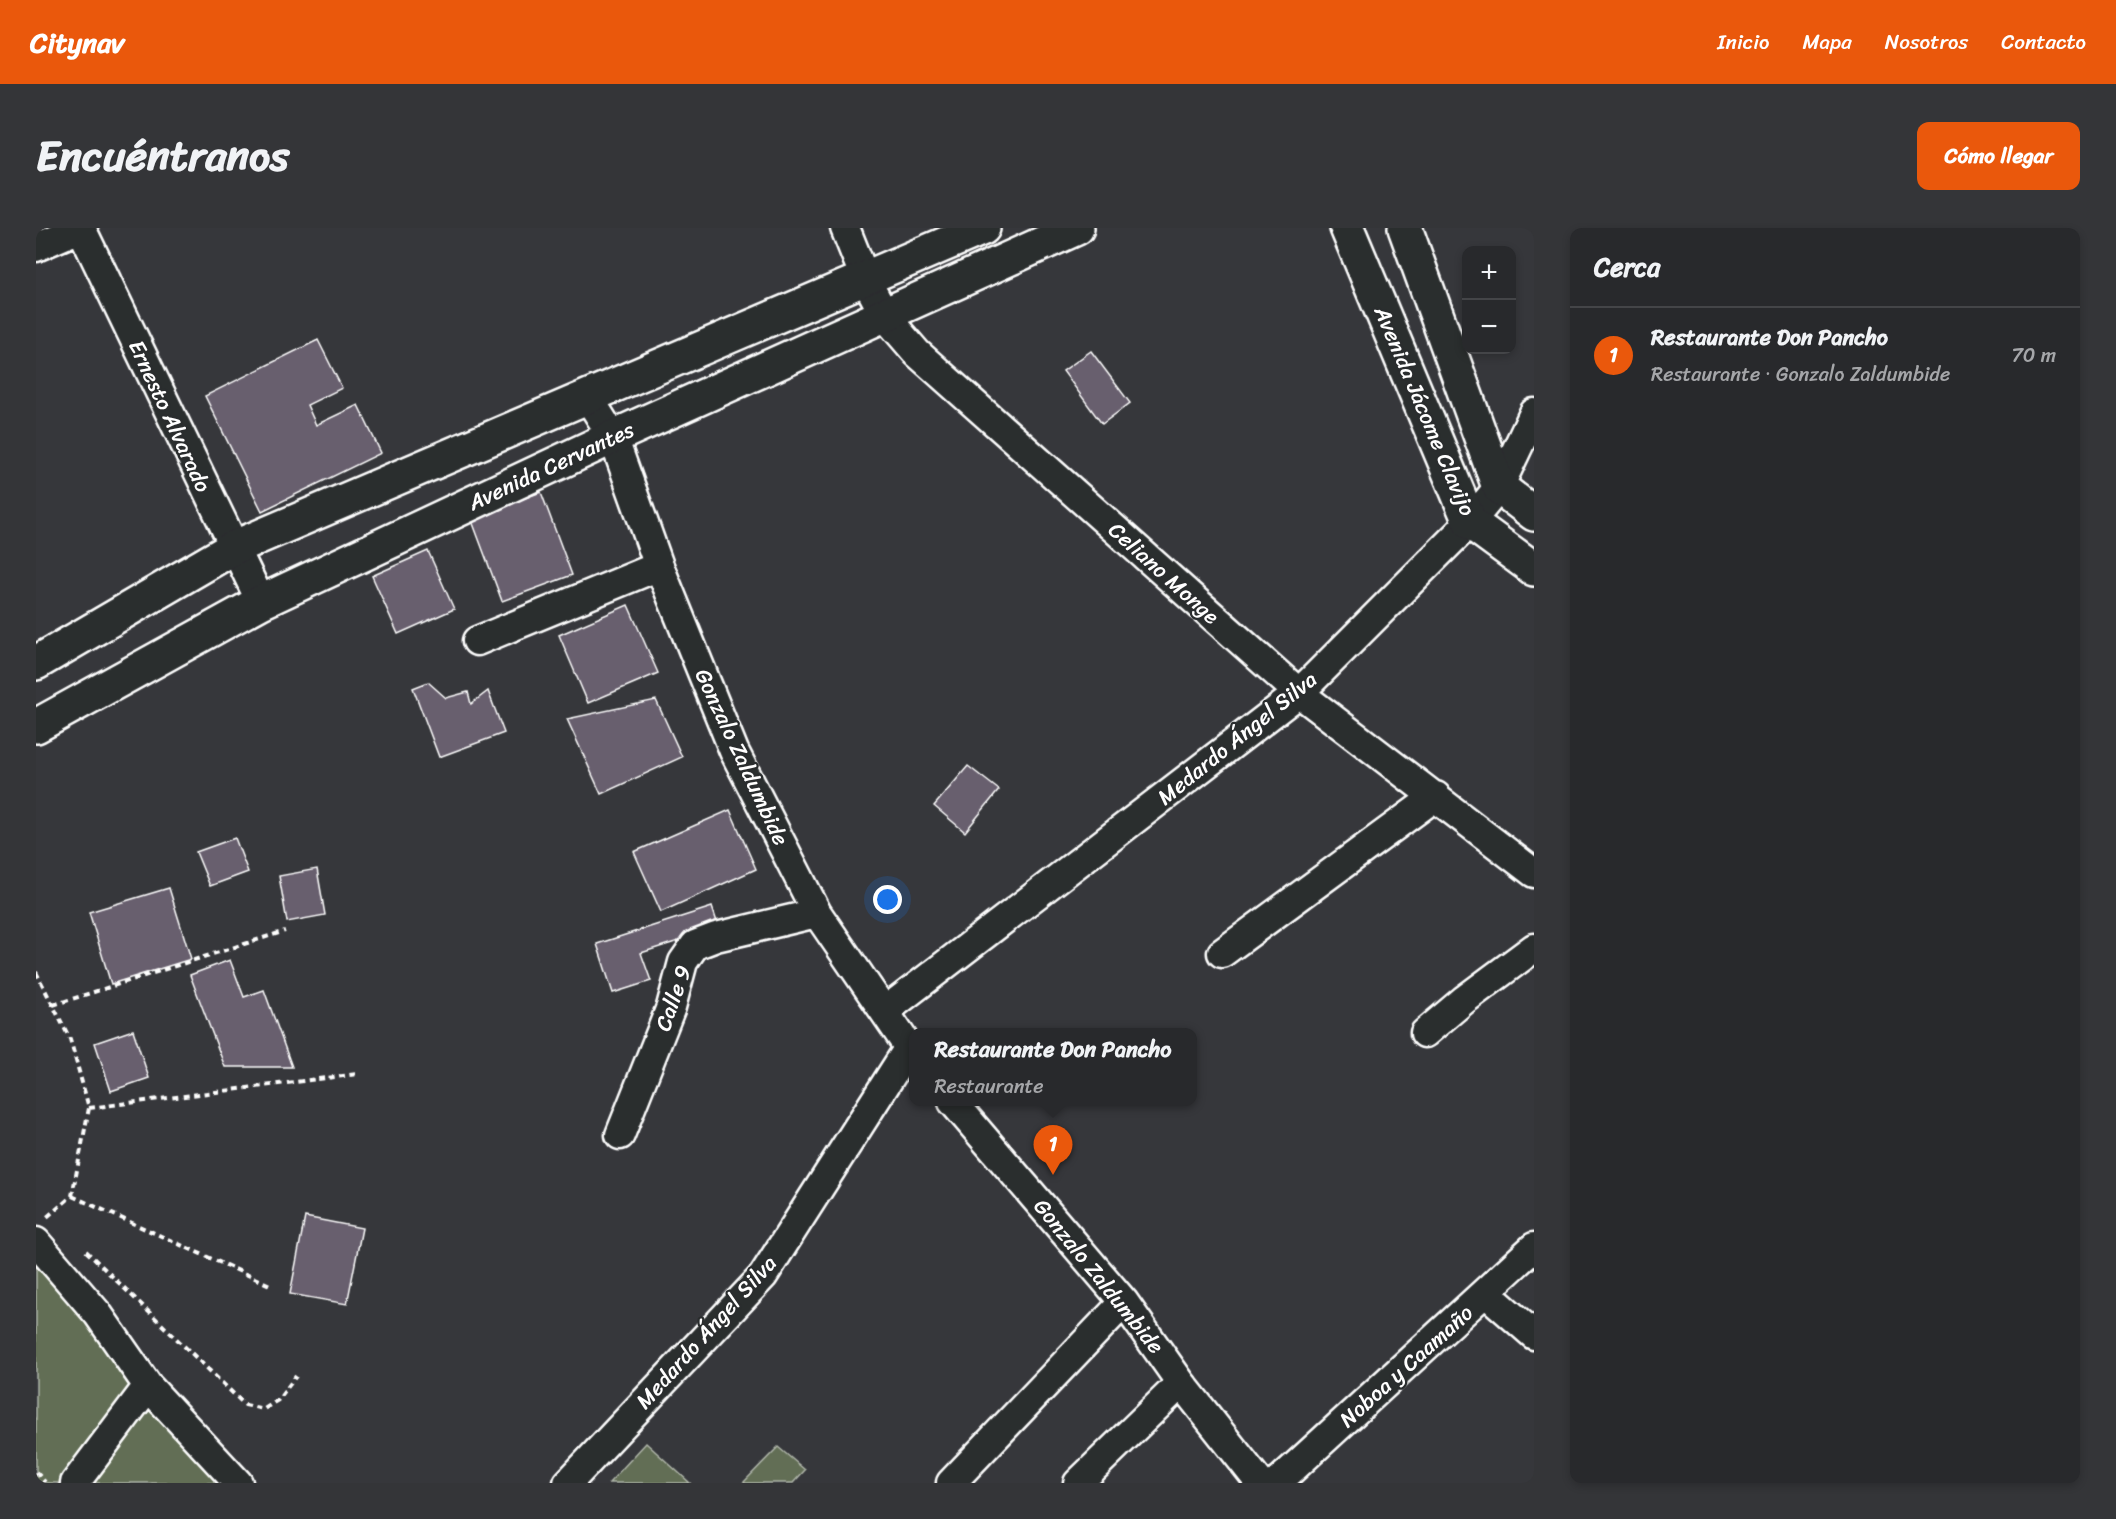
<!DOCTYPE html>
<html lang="es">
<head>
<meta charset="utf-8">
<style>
	body { margin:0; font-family:Sriracha,sans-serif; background:#343538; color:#f1f3f6 }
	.controls { position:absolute; right:18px; top:18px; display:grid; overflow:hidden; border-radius:12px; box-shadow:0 3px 9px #0003 }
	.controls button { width:54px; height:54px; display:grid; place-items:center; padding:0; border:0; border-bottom:2px solid #444548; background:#28292c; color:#f1f3f6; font:30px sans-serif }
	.you { position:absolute; left:852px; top:672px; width:21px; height:21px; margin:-15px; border:4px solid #fff; border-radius:50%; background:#1a73e8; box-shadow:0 0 0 9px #1a73e833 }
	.badge { display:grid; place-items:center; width:39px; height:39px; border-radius:50%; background:#ea580c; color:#fff; font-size:20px; font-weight:700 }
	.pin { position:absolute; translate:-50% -50px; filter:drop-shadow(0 2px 3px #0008) }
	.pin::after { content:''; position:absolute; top:32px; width:21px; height:18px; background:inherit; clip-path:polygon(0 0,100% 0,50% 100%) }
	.popup { position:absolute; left:873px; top:800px; width:288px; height:78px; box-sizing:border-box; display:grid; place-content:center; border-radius:12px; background:#28292c; filter:drop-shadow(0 2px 4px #0005); font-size:20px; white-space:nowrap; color:#a5a6a9 }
	.popup b { font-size:22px; color:#f1f3f6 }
	.popup::after { content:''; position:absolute; left:50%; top:100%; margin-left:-12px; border:12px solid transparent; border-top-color:#28292c }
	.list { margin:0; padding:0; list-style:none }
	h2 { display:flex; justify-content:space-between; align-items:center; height:78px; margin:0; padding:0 24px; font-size:26px }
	h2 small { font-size:20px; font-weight:400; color:#a5a6a9 }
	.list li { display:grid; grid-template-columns:39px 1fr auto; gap:18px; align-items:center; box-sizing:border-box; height:96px; padding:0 24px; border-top:2px solid #444548 }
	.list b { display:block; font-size:22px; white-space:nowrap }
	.list p { margin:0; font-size:20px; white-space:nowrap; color:#a5a6a9 }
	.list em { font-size:20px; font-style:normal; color:#a5a6a9 }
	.map { position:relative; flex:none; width:1498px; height:1255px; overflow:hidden; border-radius:12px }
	header { display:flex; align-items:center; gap:36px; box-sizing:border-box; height:84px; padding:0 30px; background:#ea580c; color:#fff }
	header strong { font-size:28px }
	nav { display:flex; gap:33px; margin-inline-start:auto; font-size:21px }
	.intro { display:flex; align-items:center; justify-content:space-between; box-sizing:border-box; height:144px; padding:0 36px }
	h1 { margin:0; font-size:42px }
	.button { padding:15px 27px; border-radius:12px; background:#ea580c; color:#fff; font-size:21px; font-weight:700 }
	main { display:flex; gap:36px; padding:0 36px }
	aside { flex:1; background:#28292c; border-radius:12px; box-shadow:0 3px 9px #0003 }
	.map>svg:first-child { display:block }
</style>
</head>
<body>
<header>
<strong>Citynav</strong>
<nav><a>Inicio</a><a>Mapa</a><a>Nosotros</a><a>Contacto</a></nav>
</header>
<div class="intro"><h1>Encuéntranos</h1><a class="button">Cómo llegar</a></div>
<main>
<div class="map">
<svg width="1498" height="1255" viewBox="0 0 1498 1255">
	<rect width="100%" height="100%" fill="#36373b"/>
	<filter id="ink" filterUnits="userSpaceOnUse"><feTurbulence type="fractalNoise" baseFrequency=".0167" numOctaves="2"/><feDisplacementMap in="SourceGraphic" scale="12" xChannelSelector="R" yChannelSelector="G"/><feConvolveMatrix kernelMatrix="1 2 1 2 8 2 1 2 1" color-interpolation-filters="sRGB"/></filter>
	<g filter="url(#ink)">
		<path fill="#626e55" stroke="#b0b6aa" stroke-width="1.5" d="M0,1037L189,1255H0Z
			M610,1215L654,1255H573Z
			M742,1219L769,1242L757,1255H707Z"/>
		<path fill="#685e6e" stroke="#fff" stroke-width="1.5" d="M282,112L306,160L271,177L280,197L322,177L345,225L226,283L169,168Z
			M1055,123L1094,175L1066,196L1027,143Z
			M505,264L536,347L466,373L435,290Z
			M392,323L418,381L362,406L336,348Z
			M592,377L622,445L552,475L523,407Z
			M392,454L410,470L432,464L435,476L452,463L468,505L403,529L377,460Z
			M620,472L646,529L565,566L531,491Z
			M932,538L963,562L929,604L898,578Z
			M694,582L720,641L625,684L598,624Z
			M199,610L212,644L174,658L160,624Z
			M281,641L289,687L251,694L243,648Z
			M133,660L155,731L75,756L53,684Z
			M676,679L683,700L605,725L615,753L577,765L561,716Z
			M194,732L208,769L228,762L256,839H189L154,747Z
			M97,802L113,850L75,863L59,815Z
			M269,989L326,1000L311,1076L254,1066Z"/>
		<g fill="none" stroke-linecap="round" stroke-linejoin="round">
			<defs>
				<path id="minor" d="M45,0L225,374
					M809,0L829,50L849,88L881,125L1263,465L1498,645
					M0,19L44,0
					M552,169L577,209L623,338L698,523L781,685L878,827
					M441,413L623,338
					M1186,725L1400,568
					M849,783L1263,465L1434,294L1463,259L1498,185
					M1389,805L1428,772L1498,720
					M917,874L1088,1074L1145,1155L1224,1255
					M584,907L635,779L647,734L659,717L680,709L781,685
					M0,1014L62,1086L112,1158L39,1255
					M1450,1065L1498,1107
					M112,1158L202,1255
					M532,1255L727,1048L872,821
					M915,1255L1088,1074
					M1042,1255L1145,1155
					M1241,1255L1498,1019"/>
				<path id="tertiary" d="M1311,0L1434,294L1498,341
					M1369,0L1463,259L1498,286
					M0,435L197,320L947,0
					M0,498L225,374L577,209L1041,0"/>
			</defs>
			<use href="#minor" stroke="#fff" stroke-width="33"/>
			<use href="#tertiary" stroke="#fff" stroke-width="38"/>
			<path stroke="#fff" stroke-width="4" stroke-dasharray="6 4.5" stroke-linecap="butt" d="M0,744L34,811L53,880L36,968L11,989
				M17,777L249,703
				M53,880L322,846
				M36,968L234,1057
				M50,1023L209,1177L228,1181L242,1172L260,1148
				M0,1244L9,1254"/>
			<use href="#minor" stroke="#2a2d2e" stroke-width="28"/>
			<use href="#tertiary" stroke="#2a2d2e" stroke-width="33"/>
		</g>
	</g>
	<g text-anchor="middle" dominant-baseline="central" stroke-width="4.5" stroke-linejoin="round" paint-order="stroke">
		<g font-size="22" fill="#fff" stroke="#2a2d2e">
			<text transform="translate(1389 183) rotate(67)">Avenida Jácome Clavijo</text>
			<text transform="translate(134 188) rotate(65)">Ernesto Alvarado</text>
			<text transform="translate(515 238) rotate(-25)">Avenida Cervantes</text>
			<text transform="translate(1128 345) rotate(42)">Celiano Monge</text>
			<text transform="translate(1201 510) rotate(-39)">Medardo Ángel Silva</text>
			<text transform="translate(706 529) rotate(65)">Gonzalo Zaldumbide</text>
			<text transform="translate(637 770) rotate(-71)">Calle 9</text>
			<text transform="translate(1063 1048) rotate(51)">Gonzalo Zaldumbide</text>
			<text transform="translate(670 1104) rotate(-48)">Medardo Ángel Silva</text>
			<text transform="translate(1370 1138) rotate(-42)">Noboa y Caamaño</text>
		</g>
	</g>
</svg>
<div class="controls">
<button>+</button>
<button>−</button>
</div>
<div class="you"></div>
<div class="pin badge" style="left:1017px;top:947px">1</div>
<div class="popup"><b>Restaurante Don Pancho</b>Restaurante</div>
</div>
<aside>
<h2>Cerca<small></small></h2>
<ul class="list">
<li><span class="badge">1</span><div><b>Restaurante Don Pancho</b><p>Restaurante · Gonzalo Zaldumbide</p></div><em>70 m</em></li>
</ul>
</aside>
</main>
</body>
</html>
